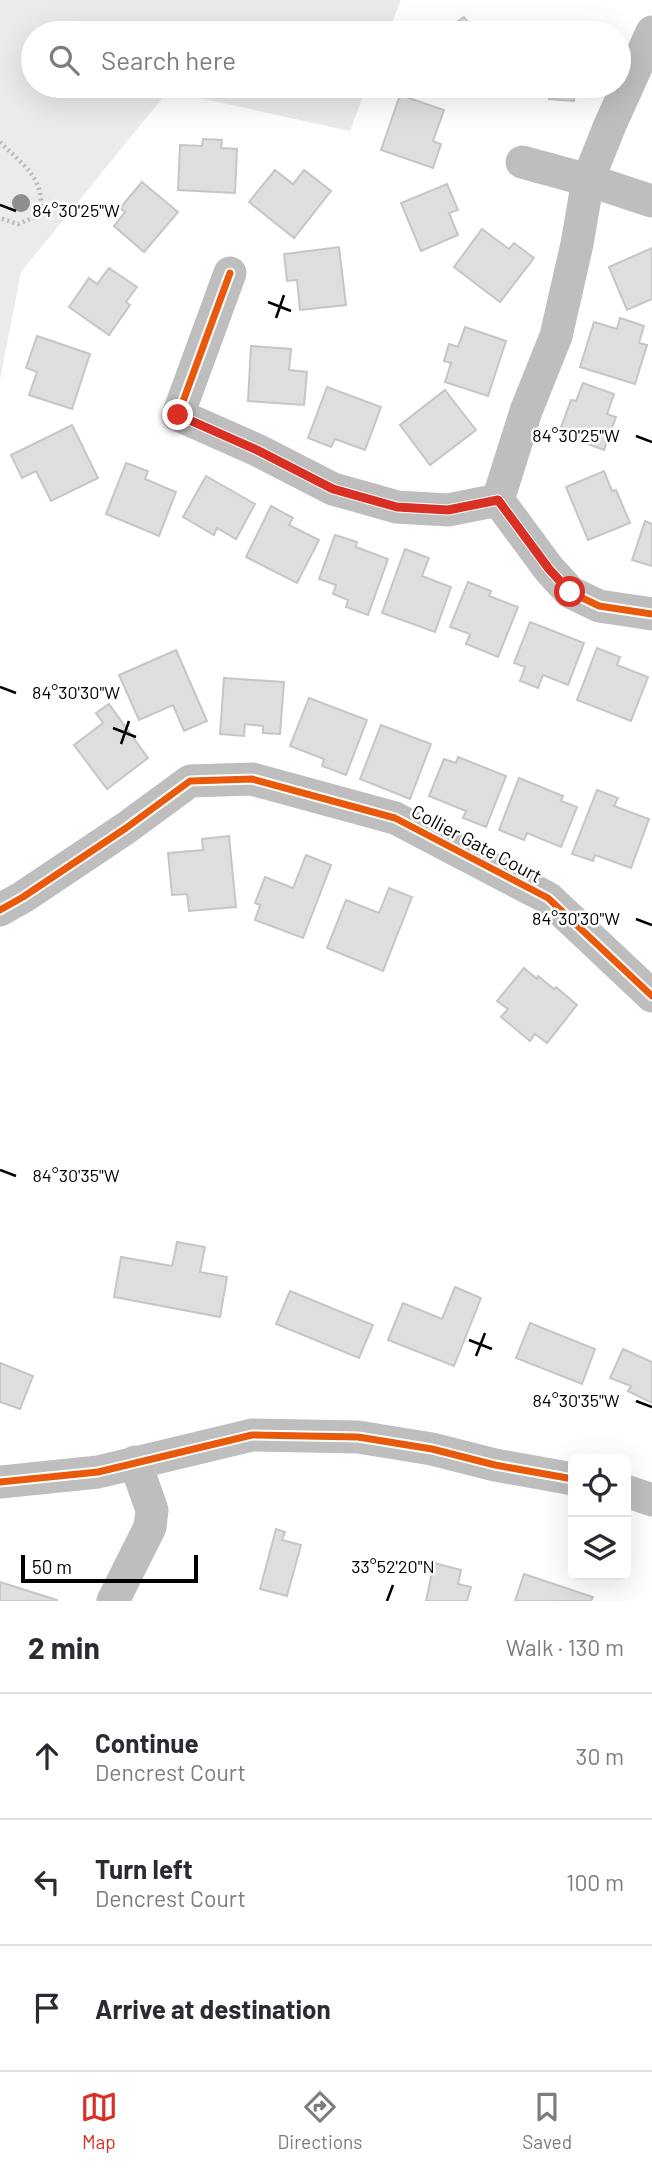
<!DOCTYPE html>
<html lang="en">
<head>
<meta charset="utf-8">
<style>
	body { margin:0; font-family:Barlow,sans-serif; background:#f7f7f7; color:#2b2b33 }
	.controls { position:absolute; right:21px; bottom:21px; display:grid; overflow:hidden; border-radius:10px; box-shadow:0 7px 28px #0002 }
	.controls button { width:63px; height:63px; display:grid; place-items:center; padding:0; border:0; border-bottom:2px solid #e1e1e2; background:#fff; color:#2b2b33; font:35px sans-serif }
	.scale { position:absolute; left:21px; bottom:18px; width:177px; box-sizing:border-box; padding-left:7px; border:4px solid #000; border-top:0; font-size:19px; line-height:24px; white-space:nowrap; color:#000; -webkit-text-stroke:5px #fff; paint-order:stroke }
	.stop { position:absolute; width:21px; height:21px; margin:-16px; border:5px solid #d93025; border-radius:50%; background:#fff }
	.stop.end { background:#d93025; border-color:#fff; box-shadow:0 2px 7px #0008 }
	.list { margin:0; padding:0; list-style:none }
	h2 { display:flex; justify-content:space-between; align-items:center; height:91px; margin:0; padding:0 28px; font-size:30px }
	h2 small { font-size:23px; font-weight:400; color:#7c7c81 }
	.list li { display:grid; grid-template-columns:46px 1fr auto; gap:21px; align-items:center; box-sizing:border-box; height:126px; padding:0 28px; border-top:2px solid #e1e1e2 }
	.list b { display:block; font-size:26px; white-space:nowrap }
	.list p { margin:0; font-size:23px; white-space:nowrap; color:#7c7c81 }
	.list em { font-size:23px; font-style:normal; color:#7c7c81 }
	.icon { flex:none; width:38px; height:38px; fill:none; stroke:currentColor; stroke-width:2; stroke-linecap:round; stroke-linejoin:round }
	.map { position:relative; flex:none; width:652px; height:1601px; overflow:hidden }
	.search { position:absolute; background:#fff; box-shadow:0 7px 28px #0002; left:21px; right:21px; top:21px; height:77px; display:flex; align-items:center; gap:18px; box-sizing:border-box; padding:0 24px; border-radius:38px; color:#7c7c81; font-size:26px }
	.sheet { height:469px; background:#fff }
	nav { display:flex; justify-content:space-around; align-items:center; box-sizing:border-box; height:98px; border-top:2px solid #e1e1e2; background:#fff; font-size:19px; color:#7c7c81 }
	nav a { display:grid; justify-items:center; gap:4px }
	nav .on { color:#d93025 }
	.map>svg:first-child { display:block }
</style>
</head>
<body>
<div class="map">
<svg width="652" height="1601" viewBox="0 0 652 1601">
	<rect width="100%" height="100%" fill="#fff"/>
	<path fill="#ebebeb" d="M0,0H401L388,33H33V86H367L350,131L168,91L21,272L0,380Z"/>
	<path fill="#dedede" stroke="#c6c6c6" stroke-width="2" d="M464,17L476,33H442Z
		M517,86H575L574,101L549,99V95L517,94Z
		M400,95L444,110L433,141L441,144L433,168L381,150Z
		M203,139L222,140L221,148L237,149L235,193L178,190L180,145L202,146Z
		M275,170L293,184L304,170L331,191L294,238L249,202Z
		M142,182L178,212L144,252L114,226L125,212L120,208Z
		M447,184L458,210L449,213L458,235L421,251L401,203Z
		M482,229L509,249L514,243L534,258L500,302L454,267Z
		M339,247L346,305L300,310L297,280L287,281L284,254Z
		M652,248V299L627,310L609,267Z
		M109,268L137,287L126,302L130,305L109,335L69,307L89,278L97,284Z
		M620,318L644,326L639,343L647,345L635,384L580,367L594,322L617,329Z
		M465,327L506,341L488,396L445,382L451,363L444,361L449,344L458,347Z
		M37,336L90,354L72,409L29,395L37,372L26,368Z
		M251,346L291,349L289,370L307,372L304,405L248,401Z
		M583,383L614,394L607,414L616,417L604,450L559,433L571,400L576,401Z
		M327,387L381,407L365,450L335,439L331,447L308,438Z
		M445,390L476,430L430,465L400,425Z
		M72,425L98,478L51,501L36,471L22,478L11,455Z
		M126,463L148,471L145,479L176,492L159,536L106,514Z
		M604,471L612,491L616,490L630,523L588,540L566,487Z
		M206,476L255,504L236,539L217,528L214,535L183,517Z
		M271,506L293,518L289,525L319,540L297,583L246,557Z
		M645,521L652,524V566L632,560Z
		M335,535L357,542L356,547L388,559L368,615L346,607L348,600L333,594L336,585L319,579Z
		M405,549L429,558L422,576L451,587L435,632L382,613Z
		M468,582L491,591L489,596L518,607L498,657L466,644L470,634L450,627Z
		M530,622L584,643L568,685L543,675L538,688L520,681L525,667L514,663Z
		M597,648L620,657L617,665L648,677L631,721L577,700Z
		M176,650L207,721L184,731L173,705L139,720L119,675Z
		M224,678L284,682L280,734L263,733V726L245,724L244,736L220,734Z
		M309,698L367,720L346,775L322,766L324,759L290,746Z
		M109,704L148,758L107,789L74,745L103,723L96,713Z
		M381,725L431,744L410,799L360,779Z
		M458,757L506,776L486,827L463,818L466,811L429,796L444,759L456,763Z
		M519,778L563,796L561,801L577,807L561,847L527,833L524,840L499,830Z
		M597,790L618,798L614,806L649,819L631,868L595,855L593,861L572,854Z
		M229,836L236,907L189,911L187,894L172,895L168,853L203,850L202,839Z
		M306,855L331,865L303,938L255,920L260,905L255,903L265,877L293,888Z
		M389,888L412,897L383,971L327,948L346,900L379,913Z
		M524,968L537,979L538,976L554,989L556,987L577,1005L547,1043L535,1034L530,1041L501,1017L508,1009L497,1001Z
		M177,1242L205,1247L200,1272L227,1277L220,1317L114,1297L121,1257L172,1266Z
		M455,1287L481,1298L454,1366L388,1340L403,1303L442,1319Z
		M290,1291L373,1325L359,1358L276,1324Z
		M530,1323L595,1349L582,1384L516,1358Z
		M623,1349L652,1362V1403L628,1391L631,1386L610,1378Z
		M0,1363L33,1376L20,1409L0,1402Z
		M276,1529L285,1532L282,1540L301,1545L287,1596L260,1589Z
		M434,1563L461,1570L458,1584L471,1587L467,1601H426Z
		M524,1574L593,1597L591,1601H515Z
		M0,1582L57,1600V1601H0Z"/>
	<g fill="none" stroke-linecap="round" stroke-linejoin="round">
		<path stroke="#b9b9b9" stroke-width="4.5" stroke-dasharray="2 3.5" stroke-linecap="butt" d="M0,142C24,166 46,179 40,215L18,224L0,218"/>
		<path stroke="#bebebe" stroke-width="33" d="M522,162L588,180L652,201
			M230,273L178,415L257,450L333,489L397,507L448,510L498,500L549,569L570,592L599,606L652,614
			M498,500L526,411L556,336L577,244L588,180L610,125L652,32
			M0,910L23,897L126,828L190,781L252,779L395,818L548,898L652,996
			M0,1482L98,1472L252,1435L358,1437L432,1449L495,1465L573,1479
			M626,1491L652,1500
			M113,1601L150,1527L152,1510L135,1462"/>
		<defs>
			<path id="cycleway" d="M230,273L178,415L257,450L333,489L397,507L448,510L498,500L549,569L570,592L599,606L652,614
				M0,910L23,897L126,828L190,781L252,779L395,818L548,898L652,996
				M0,1482L98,1472L252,1435L358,1437L432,1449L495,1465L573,1479"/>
		</defs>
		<use href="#cycleway" stroke="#fff" stroke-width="11"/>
		<use href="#cycleway" stroke="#e8590c" stroke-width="7"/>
	</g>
	<circle fill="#8e8e8e" cx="21" cy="203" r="9"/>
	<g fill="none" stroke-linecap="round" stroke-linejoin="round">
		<path stroke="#d93025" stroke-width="9" d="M178,415L257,450L333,489L397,507L448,510L498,500L549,569L570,592"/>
	</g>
	<path fill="none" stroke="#000" stroke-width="2.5" d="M0,205L16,211M268,302L291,311M276,318L284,295M636,436L652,442M0,687L16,693M113,728L136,737M121,744L129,721M636,919L652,925M0,1170L16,1176M469,1340L492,1349M476,1356L485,1333M636,1401L652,1407M387,1601L393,1585"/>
	<g text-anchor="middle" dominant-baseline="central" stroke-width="5" stroke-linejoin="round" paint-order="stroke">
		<g font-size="19" fill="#000" stroke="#fff">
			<text transform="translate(477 843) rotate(28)">Collier Gate Court</text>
		</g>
	</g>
	<g font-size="18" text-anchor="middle" fill="#000" stroke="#fff" stroke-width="5" stroke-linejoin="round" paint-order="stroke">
		<text x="76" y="217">84°30'25"W</text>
		<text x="576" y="442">84°30'25"W</text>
		<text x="76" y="699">84°30'30"W</text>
		<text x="576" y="925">84°30'30"W</text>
		<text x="76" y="1182">84°30'35"W</text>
		<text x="576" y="1407">84°30'35"W</text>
		<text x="393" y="1573">33°52'20"N</text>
	</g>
</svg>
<div class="controls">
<button><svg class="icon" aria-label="locate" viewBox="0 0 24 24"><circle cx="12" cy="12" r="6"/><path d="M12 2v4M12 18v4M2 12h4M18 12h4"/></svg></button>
<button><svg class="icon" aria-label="layers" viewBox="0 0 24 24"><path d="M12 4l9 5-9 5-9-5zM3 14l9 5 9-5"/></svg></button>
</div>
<div class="scale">50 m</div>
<div class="stop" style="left:570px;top:592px"></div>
<div class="stop end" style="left:178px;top:415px"></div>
<div class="search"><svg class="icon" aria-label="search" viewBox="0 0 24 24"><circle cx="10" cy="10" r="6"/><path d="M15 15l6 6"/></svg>Search here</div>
</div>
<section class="sheet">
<h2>2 min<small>Walk · 130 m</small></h2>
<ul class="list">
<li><svg class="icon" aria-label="ahead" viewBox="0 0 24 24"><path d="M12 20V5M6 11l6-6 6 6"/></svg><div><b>Continue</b><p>Dencrest Court</p></div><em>30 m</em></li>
<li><svg class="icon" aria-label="left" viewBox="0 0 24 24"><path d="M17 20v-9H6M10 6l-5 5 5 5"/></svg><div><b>Turn left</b><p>Dencrest Court</p></div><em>100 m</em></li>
<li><svg class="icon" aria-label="arrive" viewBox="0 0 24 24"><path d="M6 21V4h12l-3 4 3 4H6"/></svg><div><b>Arrive at destination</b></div></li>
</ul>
</section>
<nav>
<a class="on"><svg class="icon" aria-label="map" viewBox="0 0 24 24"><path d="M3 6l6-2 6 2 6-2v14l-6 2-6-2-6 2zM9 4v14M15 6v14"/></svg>Map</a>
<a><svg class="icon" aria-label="directions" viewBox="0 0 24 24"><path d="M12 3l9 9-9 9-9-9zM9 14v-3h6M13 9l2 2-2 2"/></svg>Directions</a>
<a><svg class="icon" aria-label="saved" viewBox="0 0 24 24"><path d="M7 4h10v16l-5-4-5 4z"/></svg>Saved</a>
</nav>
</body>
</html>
